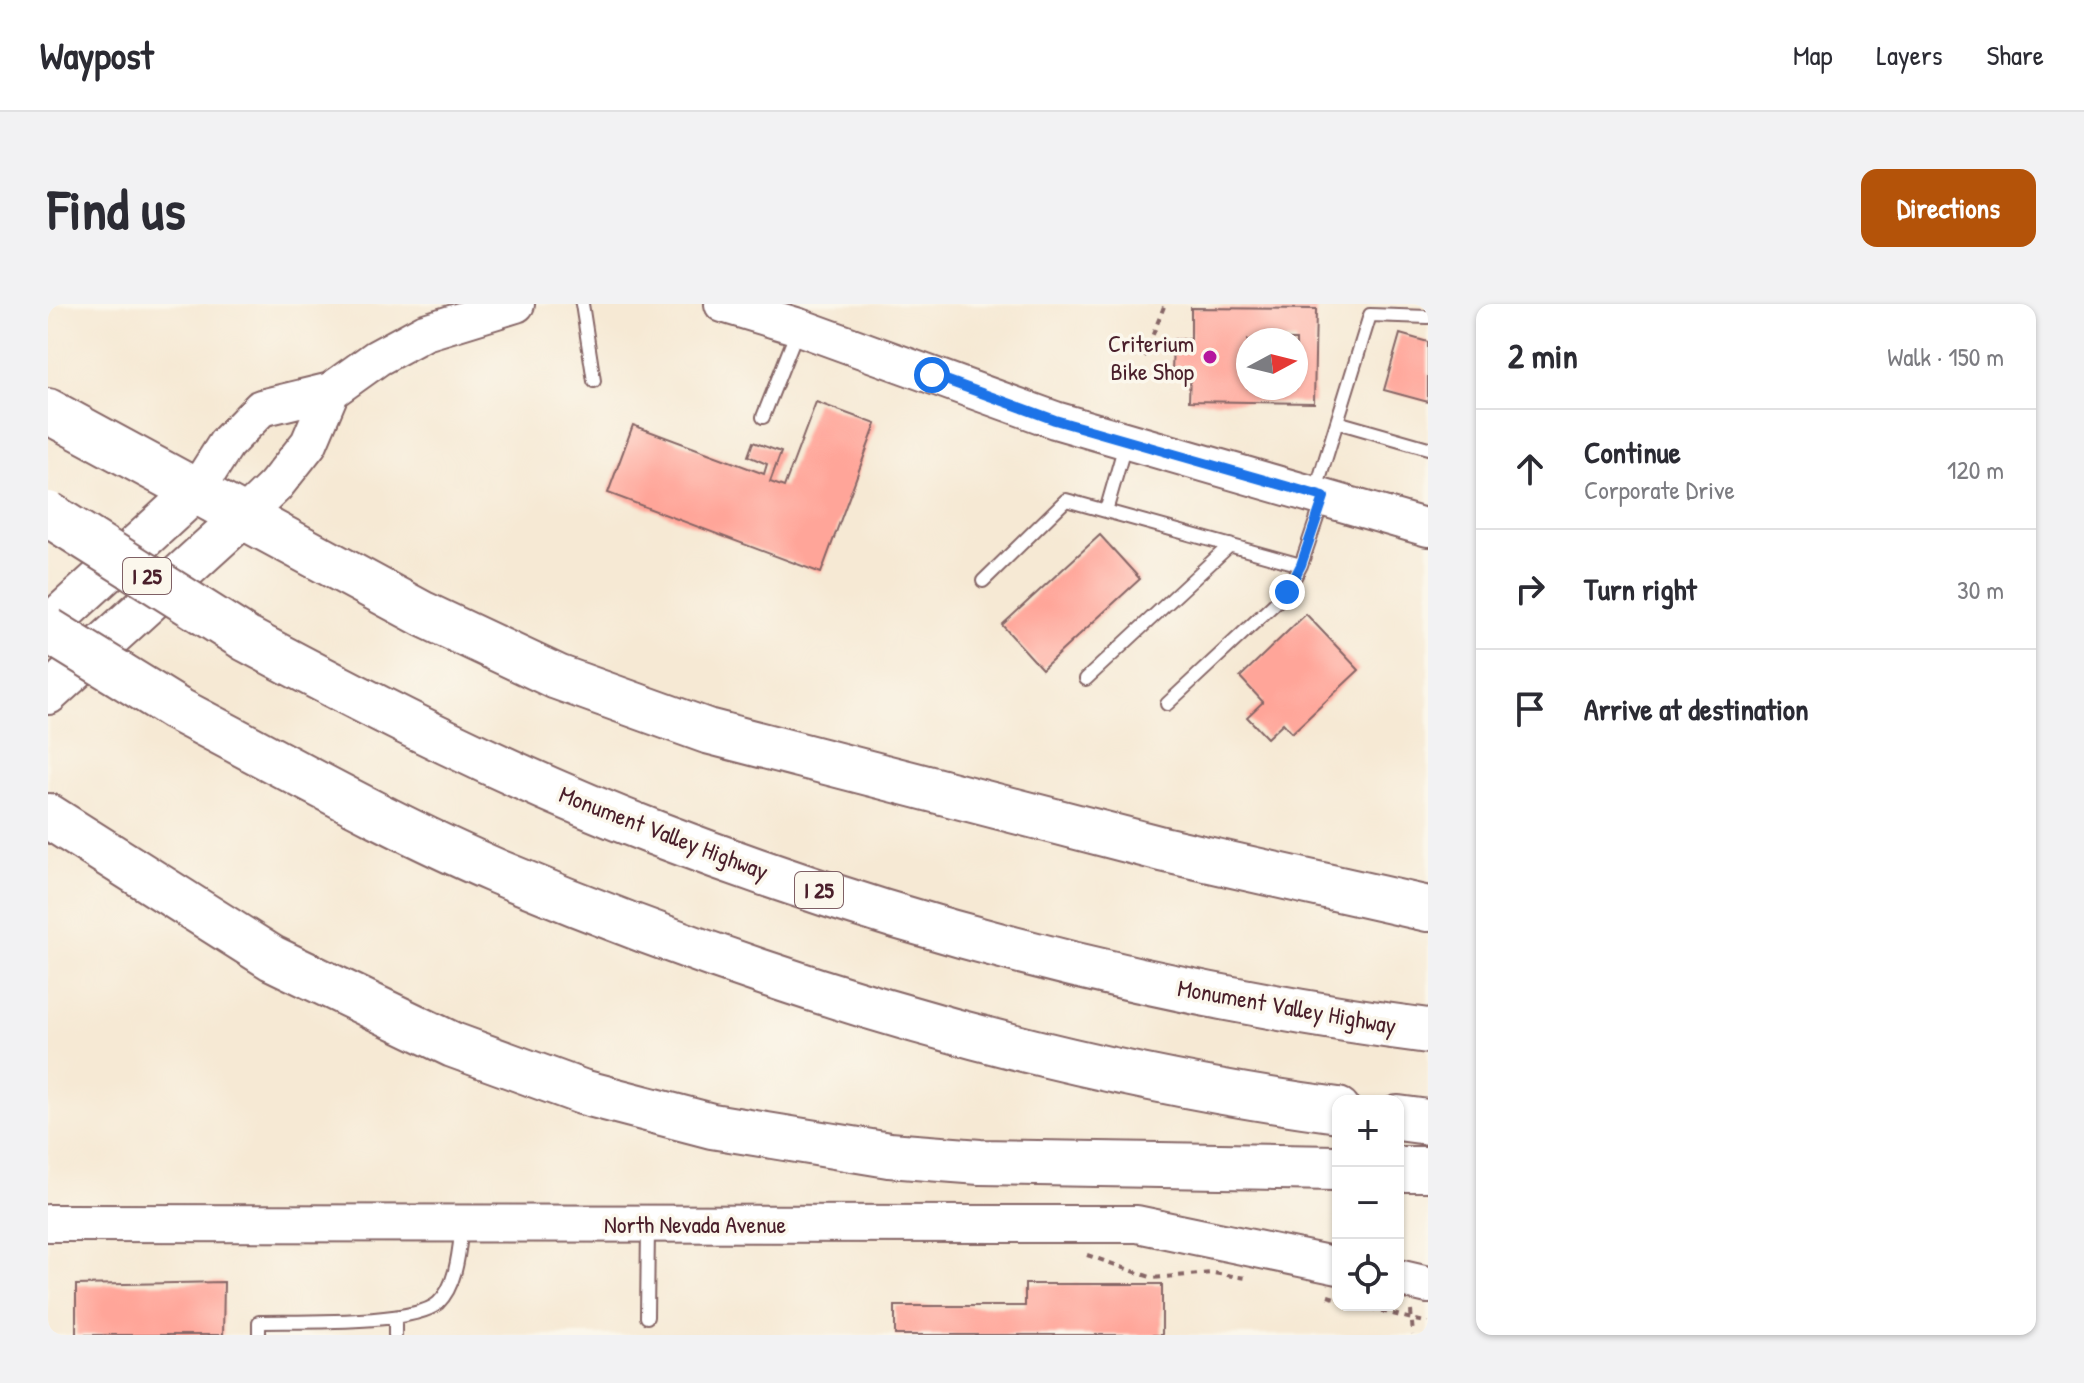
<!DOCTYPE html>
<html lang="en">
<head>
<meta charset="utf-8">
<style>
	body { margin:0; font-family:"Patrick Hand",sans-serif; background:#f2f2f3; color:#2b2b33 }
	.controls { position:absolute; right:24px; bottom:24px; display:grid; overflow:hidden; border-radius:16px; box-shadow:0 2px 6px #0004 }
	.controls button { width:72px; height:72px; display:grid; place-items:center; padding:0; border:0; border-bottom:2px solid #e1e1e2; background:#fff; color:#2b2b33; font:40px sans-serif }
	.compass { position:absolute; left:1188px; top:24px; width:72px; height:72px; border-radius:50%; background:#fff; box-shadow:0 2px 6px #0004; rotate:83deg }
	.stop { position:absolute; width:24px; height:24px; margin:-18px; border:6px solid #1a73e8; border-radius:50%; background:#fff }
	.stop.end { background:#1a73e8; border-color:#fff; box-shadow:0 2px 8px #0008 }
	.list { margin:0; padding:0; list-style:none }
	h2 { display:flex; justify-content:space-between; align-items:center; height:104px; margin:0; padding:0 32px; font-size:34px }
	h2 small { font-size:26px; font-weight:400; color:#7c7c81 }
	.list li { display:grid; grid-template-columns:52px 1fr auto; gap:24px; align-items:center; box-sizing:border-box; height:120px; padding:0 32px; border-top:2px solid #e1e1e2 }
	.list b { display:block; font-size:30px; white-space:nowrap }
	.list p { margin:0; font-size:26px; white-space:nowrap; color:#7c7c81 }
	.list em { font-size:26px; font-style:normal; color:#7c7c81 }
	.icon { flex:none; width:44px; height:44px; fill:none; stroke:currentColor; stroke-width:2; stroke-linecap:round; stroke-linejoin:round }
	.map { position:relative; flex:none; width:1380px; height:1031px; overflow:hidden; border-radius:16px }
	header { display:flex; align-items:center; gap:48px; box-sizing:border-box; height:112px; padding:0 40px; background:#fff; border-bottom:2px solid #e1e1e2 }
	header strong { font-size:38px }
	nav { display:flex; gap:44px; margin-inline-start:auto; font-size:28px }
	.intro { display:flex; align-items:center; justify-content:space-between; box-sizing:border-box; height:192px; padding:0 48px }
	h1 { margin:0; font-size:56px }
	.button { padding:20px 36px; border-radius:16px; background:#b45309; color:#fff; font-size:28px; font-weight:700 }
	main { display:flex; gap:48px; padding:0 48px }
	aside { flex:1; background:#fff; border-radius:16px; box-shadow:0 2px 6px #0004 }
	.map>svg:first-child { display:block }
</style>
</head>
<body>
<header>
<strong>Waypost</strong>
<nav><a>Map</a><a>Layers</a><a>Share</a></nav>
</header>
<div class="intro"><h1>Find us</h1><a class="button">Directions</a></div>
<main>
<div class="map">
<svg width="1380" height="1031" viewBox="0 0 1380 1031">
	<rect width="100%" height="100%" fill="#fbf7ec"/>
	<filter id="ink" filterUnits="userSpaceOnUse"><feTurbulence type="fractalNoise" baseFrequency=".0125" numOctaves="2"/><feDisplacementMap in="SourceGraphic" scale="16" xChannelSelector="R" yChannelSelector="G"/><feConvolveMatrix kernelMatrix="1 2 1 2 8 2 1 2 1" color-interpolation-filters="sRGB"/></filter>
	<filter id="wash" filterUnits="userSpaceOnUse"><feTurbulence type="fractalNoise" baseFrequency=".006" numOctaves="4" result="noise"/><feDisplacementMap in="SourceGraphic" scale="32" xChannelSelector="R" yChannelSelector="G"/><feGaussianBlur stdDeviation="1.8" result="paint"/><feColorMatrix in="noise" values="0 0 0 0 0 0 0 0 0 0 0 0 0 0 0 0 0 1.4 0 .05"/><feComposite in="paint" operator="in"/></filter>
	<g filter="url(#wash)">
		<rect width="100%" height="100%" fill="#f6e9d4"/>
		<g id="blocks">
			<path fill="#ffa599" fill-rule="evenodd" d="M1143,4L1268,5L1266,99L1141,97L1142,70L1124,69L1125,35H1143ZM1200,36H1248V84H1200Z
				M1352,30L1380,38V98L1336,86Z
				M768,98L828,120L773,269L560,189L585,121L716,170L719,160L700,152L705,138L733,148L722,178L736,183Z
				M1052,231L1092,275L994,365L954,321Z
				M1258,310L1311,366L1244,429L1235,419L1219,434L1199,413L1215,398L1192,373Z
				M176,978L175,1031H28V981Z
				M977,980H1114V1031H847V1002H977Z"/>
		</g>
	</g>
	<g filter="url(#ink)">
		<use href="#blocks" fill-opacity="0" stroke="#866666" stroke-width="2"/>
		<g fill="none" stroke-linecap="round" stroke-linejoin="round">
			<defs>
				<path id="lane" d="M534,0L546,77
					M715,113L749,27
					M1289,118L1380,144
					M1267,189L1322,11L1380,13
					M1058,207L1077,141
					M935,277L1018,196L1253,261L1274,199
					M1038,375L1182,241
					M1119,400L1239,288L1253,261
					M599,1013L600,923
					M211,1031V1018C249,1017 366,1021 390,999C409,981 411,946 414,922
					M347,1031V1013"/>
				<path id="secondary" d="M675,0L751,23L1007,116L1380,224
					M148,187L178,140L213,104L283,87L329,54L377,28L468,0
					M194,214L227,182L261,139L283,87
					M0,919L1089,920L1290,962
					M1350,974L1380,981"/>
				<path id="primary" d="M0,322L148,187
					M0,390L194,214"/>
				<path id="highway" d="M0,107L375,310L509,373L659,427L1114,545L1380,605
					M198,335C331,406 466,475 607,529C855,625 1117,692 1380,727
					M128,405C234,460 340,521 450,568C719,681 1000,767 1290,806
					M0,512L224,654L405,741L534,788L664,822L841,851L932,858L1290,864
					M1350,814L1380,818
					M1350,865H1380"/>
			</defs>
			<use href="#lane" stroke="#866666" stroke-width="16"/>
			<use href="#secondary" stroke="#866666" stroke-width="40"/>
			<use href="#primary" stroke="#866666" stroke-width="44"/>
			<use href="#highway" stroke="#866666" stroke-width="48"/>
			<path stroke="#866666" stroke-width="4" stroke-dasharray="6 6" stroke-linecap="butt" d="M1096,53L1117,0
				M1039,951L1105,974L1165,969L1198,974
				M1280,992L1290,995
				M1310,1001L1380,1019
				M1363,1007L1365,1031"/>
			<use href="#lane" stroke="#fff" stroke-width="12"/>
			<use href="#secondary" stroke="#fff" stroke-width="36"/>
			<use href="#primary" stroke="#fff" stroke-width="40"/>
			<use href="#highway" stroke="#fff" stroke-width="44"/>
			<defs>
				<path id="highway-bridge" d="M0,210L198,335
					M0,326L128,405"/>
			</defs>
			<use href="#highway-bridge" stroke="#866666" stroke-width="48" stroke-linecap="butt"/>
			<use href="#highway-bridge" stroke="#fff" stroke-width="44"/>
		</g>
	</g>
	<g fill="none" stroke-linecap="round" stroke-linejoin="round" filter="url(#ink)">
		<path stroke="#1a73e8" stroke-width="10" d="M884,71L1007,116L1276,193L1253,261L1239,288"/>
	</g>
	<circle fill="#b5179e" stroke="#fbf7ec" stroke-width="3" cx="1162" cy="53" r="8"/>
	<g text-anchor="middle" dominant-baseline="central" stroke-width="7" stroke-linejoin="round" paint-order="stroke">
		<g fill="#fbf7ec" stroke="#7f6065" stroke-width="2">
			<rect x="75" y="254" width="48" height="36" rx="6"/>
			<rect x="747" y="568" width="48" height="36" rx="6"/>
		</g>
		<g font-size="22" font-weight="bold" fill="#4a1f2b">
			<text x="99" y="272">I 25</text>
			<text x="771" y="586">I 25</text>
		</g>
		<g font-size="24" fill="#4a1f2b" stroke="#fbf7ec" text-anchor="end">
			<text x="1146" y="39">Criterium<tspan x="1146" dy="28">Bike Shop</tspan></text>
		</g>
		<g font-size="24" fill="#4a1f2b" stroke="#fbf7ec">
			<text transform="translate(616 528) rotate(21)">Monument Valley Highway</text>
			<text transform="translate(1239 702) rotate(10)">Monument Valley Highway</text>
			<text x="647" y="920">North Nevada Avenue</text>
		</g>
	</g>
</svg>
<div class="controls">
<button>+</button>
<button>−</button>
<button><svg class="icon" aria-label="locate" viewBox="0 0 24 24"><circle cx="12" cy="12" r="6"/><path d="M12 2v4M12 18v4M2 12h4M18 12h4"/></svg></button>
</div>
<svg class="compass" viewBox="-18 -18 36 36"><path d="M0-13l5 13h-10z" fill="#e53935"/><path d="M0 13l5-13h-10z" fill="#7c7c81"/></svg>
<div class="stop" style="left:884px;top:71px"></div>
<div class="stop end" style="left:1239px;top:288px"></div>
</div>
<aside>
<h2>2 min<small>Walk · 150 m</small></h2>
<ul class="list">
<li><svg class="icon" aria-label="ahead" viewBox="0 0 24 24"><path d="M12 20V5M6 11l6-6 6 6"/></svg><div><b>Continue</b><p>Corporate Drive</p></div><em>120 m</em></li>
<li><svg class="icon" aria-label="right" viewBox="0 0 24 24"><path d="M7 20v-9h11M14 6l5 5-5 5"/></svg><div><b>Turn right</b></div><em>30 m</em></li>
<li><svg class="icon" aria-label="arrive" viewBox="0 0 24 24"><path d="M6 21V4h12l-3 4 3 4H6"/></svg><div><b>Arrive at destination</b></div></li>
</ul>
</aside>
</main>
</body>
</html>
